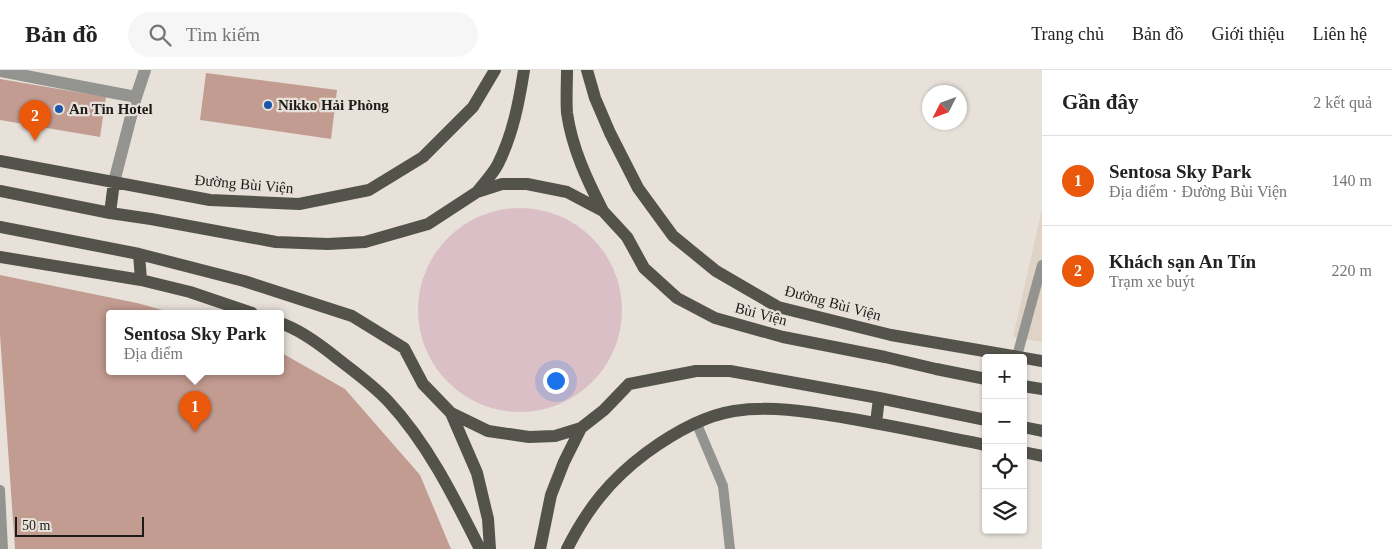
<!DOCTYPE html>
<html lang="vi">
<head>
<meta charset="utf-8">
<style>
	body { margin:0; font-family:"Times New Roman",serif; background:#f6f6f6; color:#222 }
	.controls { position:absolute; right:15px; bottom:15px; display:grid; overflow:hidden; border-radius:5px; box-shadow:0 1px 4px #0004 }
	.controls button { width:45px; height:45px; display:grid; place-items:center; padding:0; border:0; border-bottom:1px solid #e0e0e0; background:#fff; color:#222; font:25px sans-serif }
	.compass { position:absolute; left:922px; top:15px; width:45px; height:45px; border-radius:50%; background:#fff; box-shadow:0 1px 4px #0004; rotate:228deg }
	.scale { position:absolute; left:15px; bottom:12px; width:129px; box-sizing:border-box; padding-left:5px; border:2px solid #1d1b18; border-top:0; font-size:14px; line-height:18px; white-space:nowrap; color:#1d1b18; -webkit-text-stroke:4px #e7e1da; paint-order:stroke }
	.you { position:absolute; left:555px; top:310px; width:18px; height:18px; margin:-12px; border:4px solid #fff; border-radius:50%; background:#1a73e8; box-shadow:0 0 0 8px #1a73e833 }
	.badge { display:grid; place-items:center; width:32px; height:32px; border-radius:50%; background:#ea580c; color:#fff; font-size:16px; font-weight:700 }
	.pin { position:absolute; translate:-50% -41px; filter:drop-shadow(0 1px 2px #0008) }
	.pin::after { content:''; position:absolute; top:26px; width:18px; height:15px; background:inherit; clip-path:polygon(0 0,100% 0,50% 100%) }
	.popup { position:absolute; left:106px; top:240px; width:178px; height:65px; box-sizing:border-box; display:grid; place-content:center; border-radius:5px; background:#fff; filter:drop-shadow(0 1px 4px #0005); font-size:16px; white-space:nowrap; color:#767676 }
	.popup b { font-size:19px; color:#222 }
	.popup::after { content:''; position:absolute; left:50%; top:100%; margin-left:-10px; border:10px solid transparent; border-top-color:#fff }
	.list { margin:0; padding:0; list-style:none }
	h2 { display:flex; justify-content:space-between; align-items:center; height:65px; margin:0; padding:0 20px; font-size:21px }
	h2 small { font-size:16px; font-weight:400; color:#767676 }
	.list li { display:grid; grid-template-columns:32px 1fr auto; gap:15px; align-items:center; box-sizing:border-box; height:90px; padding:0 20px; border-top:1px solid #e0e0e0 }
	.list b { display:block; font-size:19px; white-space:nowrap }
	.list p { margin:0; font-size:16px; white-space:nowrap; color:#767676 }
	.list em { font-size:16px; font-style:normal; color:#767676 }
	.icon { flex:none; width:28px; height:28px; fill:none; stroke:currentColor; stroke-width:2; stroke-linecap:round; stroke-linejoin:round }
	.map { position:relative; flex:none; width:1042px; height:479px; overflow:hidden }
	header { display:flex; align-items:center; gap:30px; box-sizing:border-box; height:70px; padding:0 25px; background:#fff; border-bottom:1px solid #e0e0e0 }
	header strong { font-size:24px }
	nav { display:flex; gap:28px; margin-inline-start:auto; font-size:18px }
	.search { width:350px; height:45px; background:#f6f6f6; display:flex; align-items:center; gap:12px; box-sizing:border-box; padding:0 18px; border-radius:28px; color:#767676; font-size:19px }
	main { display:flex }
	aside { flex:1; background:#fff }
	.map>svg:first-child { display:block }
</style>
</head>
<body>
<header>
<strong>Bản đồ</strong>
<div class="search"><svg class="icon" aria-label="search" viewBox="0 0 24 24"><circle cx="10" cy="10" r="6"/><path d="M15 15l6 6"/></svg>Tìm kiếm</div>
<nav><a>Trang chủ</a><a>Bản đồ</a><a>Giới thiệu</a><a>Liên hệ</a></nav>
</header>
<main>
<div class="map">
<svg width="1042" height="479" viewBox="0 0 1042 479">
	<rect width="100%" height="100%" fill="#e7e1da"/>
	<path fill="#ded3c6" d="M1042,139V272L1013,267Z"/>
	<path fill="#dbbfc6" d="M418 240a102 102 0 1 1 204 0a102 102 0 1 1-204 0Z"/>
	<path fill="#c39c91" d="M206,3L337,20L331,69L200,50Z
		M0,9L106,27L100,67L0,50Z
		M0,205L137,233L173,243H110V301H280V282L345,319L420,405L451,479H15L0,265Z"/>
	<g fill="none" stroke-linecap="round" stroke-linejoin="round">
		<path stroke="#93938f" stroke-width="10" d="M1017,286L1042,195
			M696,352L723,416L730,479
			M0,420L3,479"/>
		<path stroke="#93938f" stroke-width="12" d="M0,1L136,27
			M114,112L136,27L145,0"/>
		<path stroke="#53534c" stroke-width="12" d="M567,0C567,14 566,29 567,43C572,78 587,110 603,141
			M587,0L595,28L610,63L638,118L673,166L716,201L778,237L891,265L1042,291
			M0,91L210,130L299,134L369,120L423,87L473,37L495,0
			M0,121L110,143L151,149L276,172L328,174L365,172L428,154L477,122L502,114H527L567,122L603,141L627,167L644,198L677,228L715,248L783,267L885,287L936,299L986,309
			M477,122C484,113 493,104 498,94C513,64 519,32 524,0
			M110,143L114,112
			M0,157L139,184L244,211L352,246L404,278L423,314L451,343L488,361L529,367L555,366L581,358L604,340L629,314L696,301H730L879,328L986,350
			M139,184L141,210
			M0,187L141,210L190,222L252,243
			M280,253C299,259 322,276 338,289C355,302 373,315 388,331C428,374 454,427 480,479
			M1023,316L1042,319
			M451,343L477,403L488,449L490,479
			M876,353L879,328
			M1023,357L1042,361
			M1023,382L1042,386
			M540,479L551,425L564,392L581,358
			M567,479C587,439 610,410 646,383C672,364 702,346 734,341C772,335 810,342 847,348C894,356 940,366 986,375"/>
	</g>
	<g fill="#1d56a8" stroke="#e7e1da" stroke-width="2">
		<circle cx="268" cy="35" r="5"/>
		<circle cx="59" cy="39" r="5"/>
	</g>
	<g text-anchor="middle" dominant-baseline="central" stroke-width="4.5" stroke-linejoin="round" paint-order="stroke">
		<g font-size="15" font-weight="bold" fill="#1d1b18" stroke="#e7e1da" text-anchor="start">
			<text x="278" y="35">Nikko Hải Phòng</text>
			<text x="69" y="39">An Tin Hotel</text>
		</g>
		<g font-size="15" fill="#1d1b18" stroke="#e7e1da">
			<text transform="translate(244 114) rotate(5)">Đường Bùi Viện</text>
			<text transform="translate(833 233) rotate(15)">Đường Bùi Viện</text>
			<text transform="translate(761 244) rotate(15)">Bùi Viện</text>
		</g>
	</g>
</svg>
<div class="controls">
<button>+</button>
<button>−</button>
<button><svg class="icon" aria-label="locate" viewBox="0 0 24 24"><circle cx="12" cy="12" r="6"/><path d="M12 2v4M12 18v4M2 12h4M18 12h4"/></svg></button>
<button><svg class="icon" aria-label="layers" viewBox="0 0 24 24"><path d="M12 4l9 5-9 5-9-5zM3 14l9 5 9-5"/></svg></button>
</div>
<svg class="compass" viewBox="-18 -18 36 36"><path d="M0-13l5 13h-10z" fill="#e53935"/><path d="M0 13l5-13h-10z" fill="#767676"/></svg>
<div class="scale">50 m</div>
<div class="you"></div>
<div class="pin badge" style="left:195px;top:362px">1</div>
<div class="popup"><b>Sentosa Sky Park</b>Địa điểm</div>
<div class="pin badge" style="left:35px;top:71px">2</div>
</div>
<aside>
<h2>Gần đây<small>2 kết quả</small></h2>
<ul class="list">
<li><span class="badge">1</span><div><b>Sentosa Sky Park</b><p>Địa điểm · Đường Bùi Viện</p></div><em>140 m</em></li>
<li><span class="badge">2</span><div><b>Khách sạn An Tín</b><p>Trạm xe buýt</p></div><em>220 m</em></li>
</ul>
</aside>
</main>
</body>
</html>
